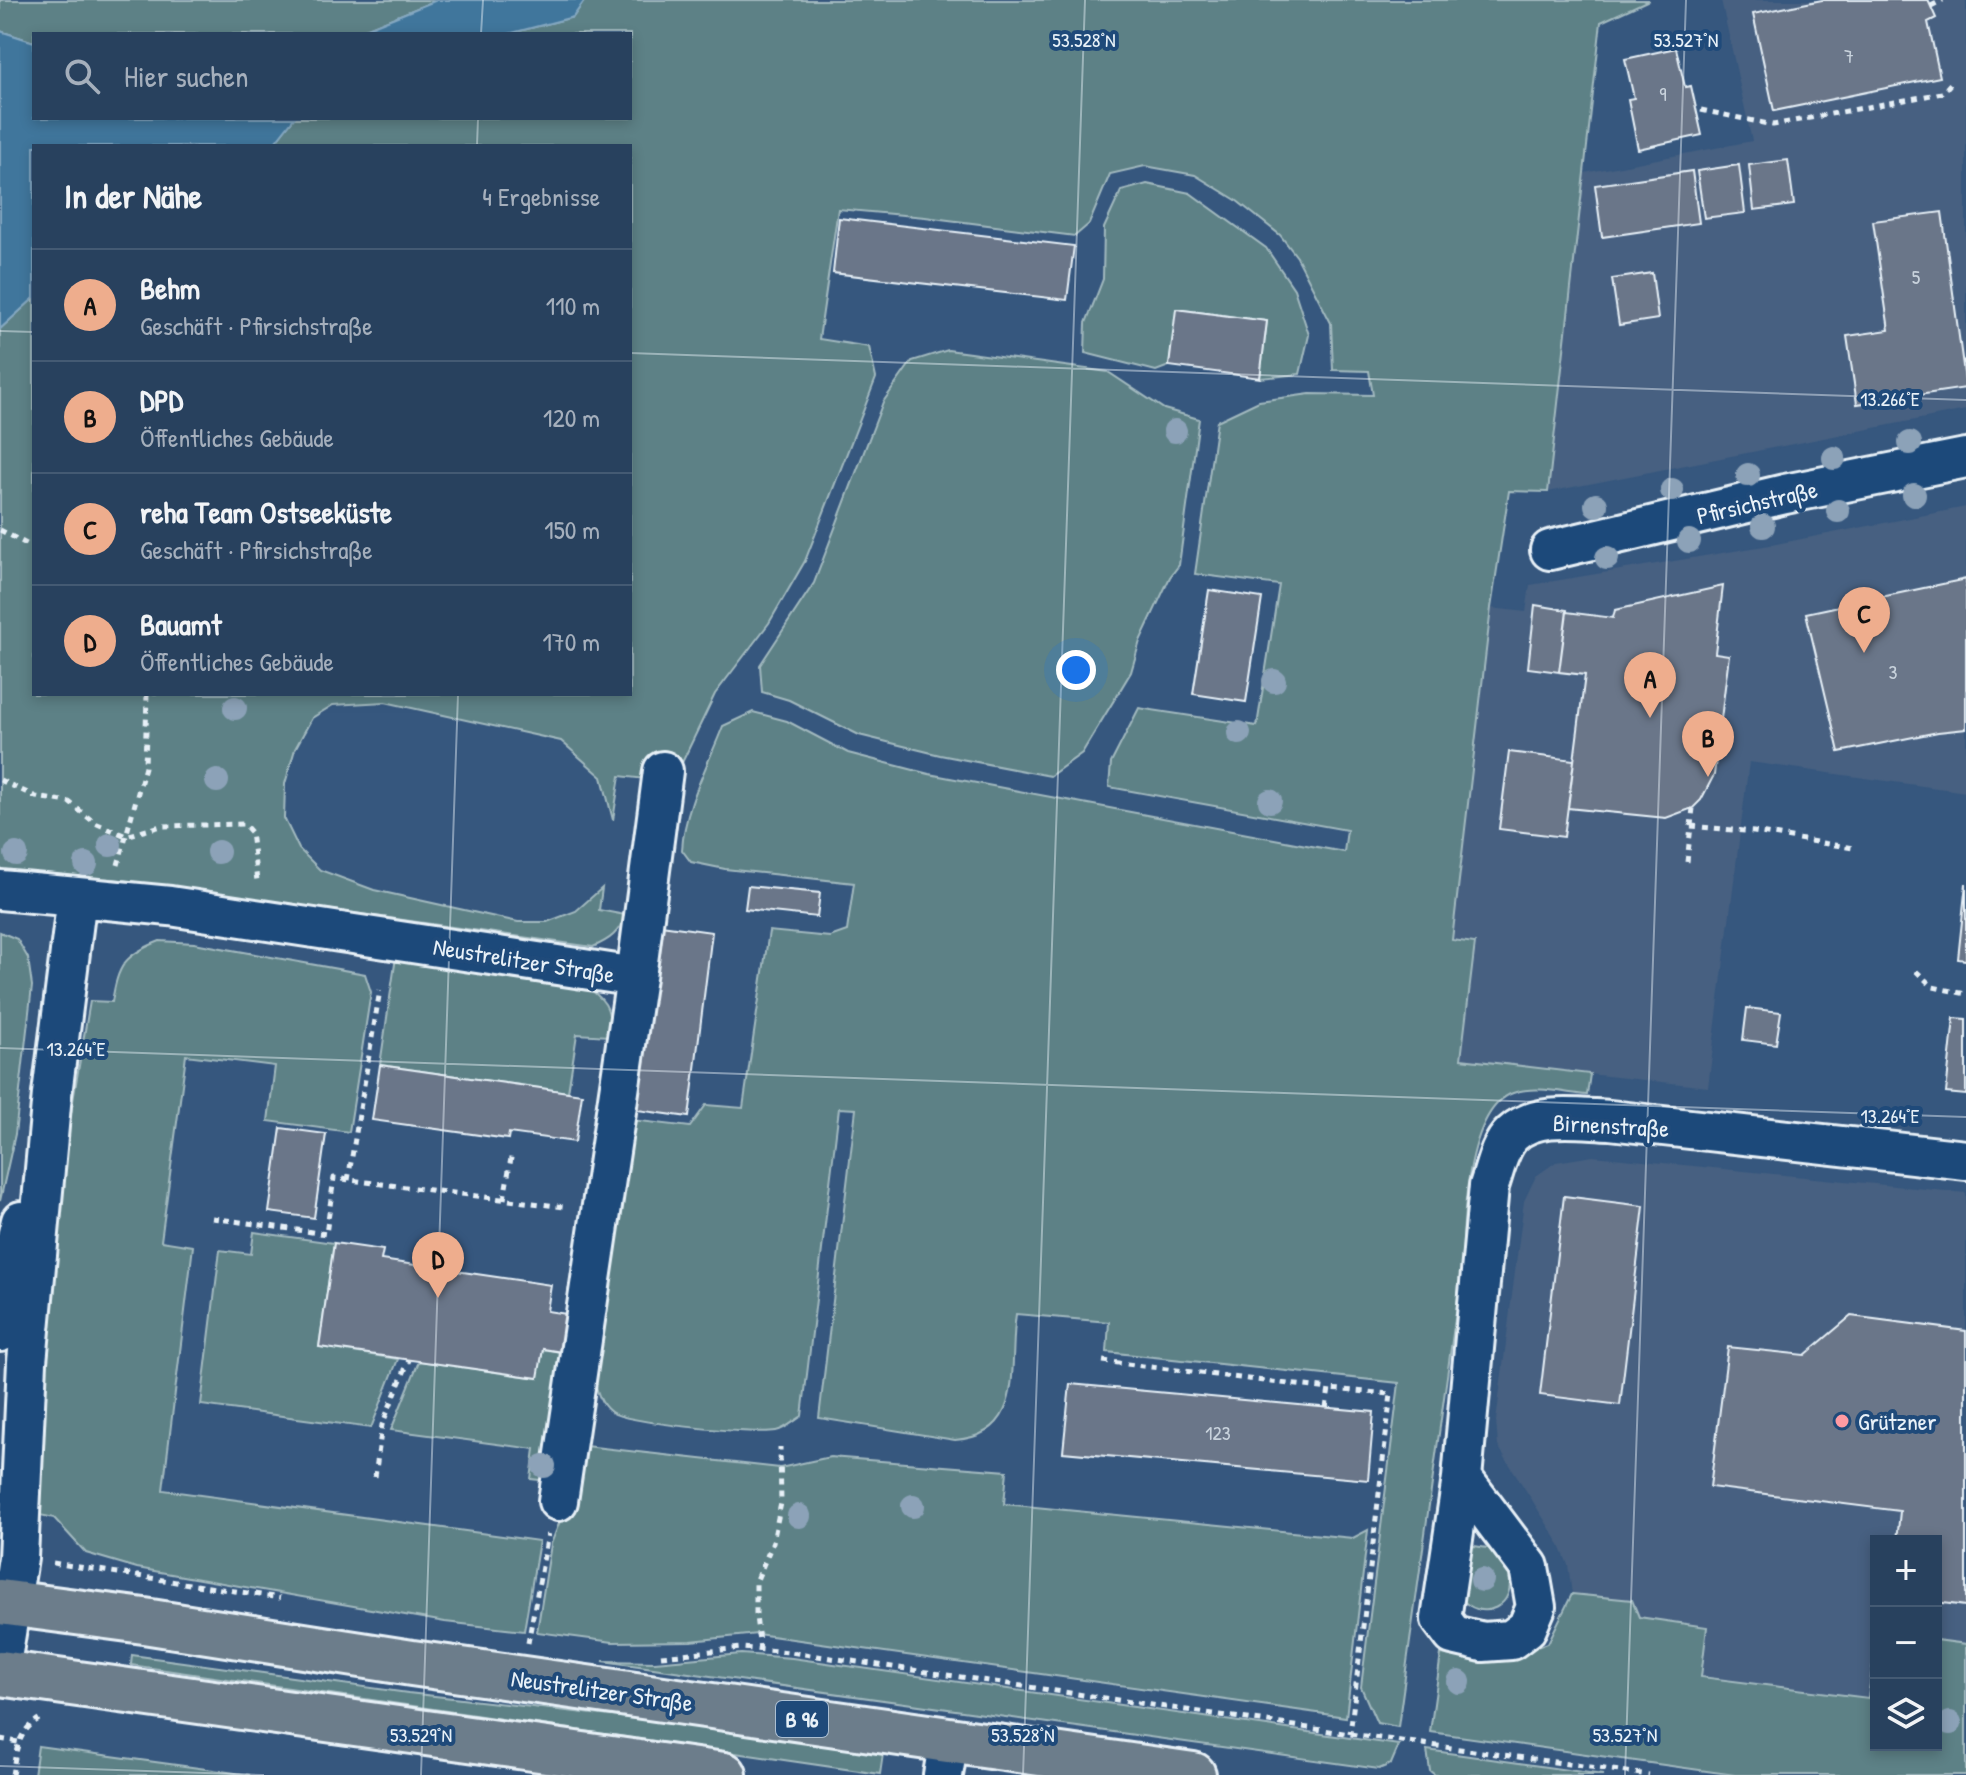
<!DOCTYPE html>
<html lang="de">
<head>
<meta charset="utf-8">
<style>
	body { margin:0; font-family:"Patrick Hand",sans-serif; background:#344c67; color:#f1f3f6 }
	.controls { position:absolute; right:24px; bottom:24px; display:grid; overflow:hidden; border-radius:0px; box-shadow:0 4px 12px #0003 }
	.controls button { width:72px; height:72px; display:grid; place-items:center; padding:0; border:0; border-bottom:2px solid #445a73; background:#28415e; color:#f1f3f6; font:40px sans-serif }
	.you { position:absolute; left:1076px; top:670px; width:28px; height:28px; margin:-20px; border:6px solid #fff; border-radius:50%; background:#1a73e8; box-shadow:0 0 0 12px #1a73e833 }
	.badge { display:grid; place-items:center; width:52px; height:52px; border-radius:50%; background:#eead8d; color:#111; font-size:26px; font-weight:700 }
	.pin { position:absolute; translate:-50% -66px; filter:drop-shadow(0 2px 4px #0008) }
	.pin::after { content:''; position:absolute; top:42px; width:28px; height:24px; background:inherit; clip-path:polygon(0 0,100% 0,50% 100%) }
	.list { margin:0; padding:0; list-style:none }
	h2 { display:flex; justify-content:space-between; align-items:center; height:104px; margin:0; padding:0 32px; font-size:34px }
	h2 small { font-size:26px; font-weight:400; color:#a5afbc }
	.list li { display:grid; grid-template-columns:52px 1fr auto; gap:24px; align-items:center; box-sizing:border-box; height:112px; padding:0 32px; border-top:2px solid #445a73 }
	.list b { display:block; font-size:30px; white-space:nowrap }
	.list p { margin:0; font-size:26px; white-space:nowrap; color:#a5afbc }
	.list em { font-size:26px; font-style:normal; color:#a5afbc }
	.icon { flex:none; width:44px; height:44px; fill:none; stroke:currentColor; stroke-width:2; stroke-linecap:round; stroke-linejoin:round }
	.map { position:relative; flex:none; width:1966px; height:1775px; overflow:hidden }
	.search { position:absolute; background:#28415e; box-shadow:0 4px 12px #0003; left:32px; top:32px; width:600px; height:88px; display:flex; align-items:center; gap:20px; box-sizing:border-box; padding:0 28px; border-radius:0px; color:#a5afbc; font-size:30px }
	.panel { position:absolute; background:#28415e; box-shadow:0 4px 12px #0003; left:32px; top:144px; width:600px; height:552px; border-radius:0px }
	.map>svg:first-child { display:block }
</style>
</head>
<body>
<div class="map">
<svg width="1966" height="1775" viewBox="0 0 1966 1775">
	<rect width="100%" height="100%" fill="#36577e"/>
	<filter id="ink" filterUnits="userSpaceOnUse"><feTurbulence type="fractalNoise" baseFrequency=".0125" numOctaves="2"/><feDisplacementMap in="SourceGraphic" scale="16" xChannelSelector="R" yChannelSelector="G"/><feConvolveMatrix kernelMatrix="1 2 1 2 8 2 1 2 1" color-interpolation-filters="sRGB"/></filter>
	<g filter="url(#ink)">
		<path fill="#466081" d="M1721,0H1966V410L1548,492L1584,173L1752,141Z
			M1966,507V792L1749,762L1708,1087L1460,1060L1475,944L1452,941L1491,608L1526,612L1530,585L1776,544Z
			M1593,1156L1966,1193V1644L1936,1640V1541H1876V1644L1869,1698L1700,1677L1706,1627L1639,1617L1632,1600L1572,1594L1568,1565L1559,1543L1498,1446L1496,1421L1524,1201L1536,1176L1556,1162Z"/>
		<path fill="#5d8186" stroke="#a2b9bf" stroke-width="2" d="M0,0H437L353,34H34V42L0,31Z
			M585,0H1649L1601,22L1548,492L1509,491L1491,608L1452,940L1475,943L1461,1059L1590,1074L1587,1095C1564,1093 1535,1085 1513,1093C1465,1110 1463,1227 1462,1269L1398,1727L1377,1723L1361,1687L1399,1383L1107,1352L1109,1322L1016,1314C1008,1366 1027,1435 955,1440L819,1418L856,1109L839,1108L802,1416C794,1421 784,1430 776,1431C754,1435 627,1423 611,1412C599,1404 596,1387 593,1374L632,1120L690,1127L706,1105L743,1108L769,931L830,937L847,931L854,883L725,869L691,862L682,850C684,808 708,765 723,726L753,712L787,721L848,753L929,774L1344,852L1347,830L1109,787L1111,763L1139,708L1257,726L1279,585L1195,574L1217,421L1259,401L1310,394L1373,395L1369,371L1333,370L1331,323L1297,257L1280,235L1236,200L1195,175L1145,166L1110,174L1089,224L1075,236L925,217L838,209L819,339L869,347L876,378L805,561L769,623L715,694L679,769L646,779L620,776L613,820L602,777L561,741L385,702L333,705L312,718L295,749L285,784L284,818L299,849L320,870L374,890L518,922H547L576,911L602,888L599,910L625,915C619,933 611,939 593,947L114,879L0,875V329L34,298V694H630V146H272L294,118H630V34H508L573,17Z
			M1147,184L1190,193L1266,248L1294,289L1309,335L1300,374L1260,378L1267,321L1177,309L1169,366L1156,371L1085,353L1086,323L1103,279L1104,228L1121,191Z
			M948,350L1108,372L1164,409L1199,419L1179,565L1170,577L1140,641L1131,672L1082,753L1050,776L940,755L859,735L789,700L762,692L760,665L814,583L883,402L912,361Z
			M0,932L17,939L28,958L32,986L15,1134L0,1201Z
			M160,941L194,943L365,974L371,992L349,1132L268,1121L275,1066L186,1055L161,1241L193,1246L163,1490L539,1541L524,1631L445,1622L137,1568L86,1553L54,1518L40,1515L33,1498L57,1195L90,1001L112,1002C118,965 124,955 160,941Z
			M396,957L581,983C604,999 613,1006 609,1036L577,1034L568,1092L380,1065Z
			M254,1232L334,1243L319,1347L398,1359L371,1428L201,1405L220,1250L251,1254Z
			M543,1349L568,1353L549,1481L531,1479L535,1449L391,1430L419,1361L537,1378Z
			M576,1445L780,1468L830,1457L1007,1471L1004,1504L1353,1538L1368,1530L1346,1717L757,1634L691,1641L613,1642L537,1632L551,1544L567,1503Z
			M1474,1546L1494,1549C1499,1555 1506,1563 1508,1571C1519,1606 1481,1625 1459,1596L1465,1553Z
			M1572,1594L1632,1600L1639,1617L1707,1627L1701,1677L1868,1698L1876,1644V1745H1936V1640L1966,1644V1775H1735L1430,1732L1441,1654L1495,1662L1548,1643Z
			M741,1654L792,1658L1399,1745L1391,1764L1379,1769L603,1661L655,1662Z
			M132,1655L408,1693L884,1747L880,1774L131,1665Z
			M38,1746L250,1775H34Z
			M1427,1750L1603,1775H1435L1430,1771Z"/>
		<path fill="#40769c" stroke="#83a7c1" stroke-width="2" d="M437,0H585L573,17L508,34H353Z
			M0,31L34,42V118H294L272,146H34V298L0,329Z"/>
		<path fill="#6a7689" stroke="#e8f1f8" stroke-width="2" d="M1822,0H1928L1936,18L1928,22L1940,77L1774,111L1753,14Z
			M1676,48L1685,87L1691,86L1702,135L1638,149L1628,99L1634,98L1625,59Z
			M1788,160L1794,205L1754,210L1749,165Z
			M1739,165L1745,213L1704,218L1697,171Z
			M1692,171L1699,223L1602,237L1595,185Z
			M1942,212L1966,388L1857,404L1847,336L1889,330L1873,221Z
			M839,218L1074,246L1067,300L833,273Z
			M1652,273L1658,319L1619,325L1612,279Z
			M1176,309L1267,321L1260,378L1169,366Z
			M1966,579V729L1938,732L1839,752L1806,613Z
			M1723,586L1715,653L1729,655L1714,775L1701,800L1693,808L1666,818L1568,808L1585,675L1559,672L1567,612L1613,618L1615,610Z
			M1209,590L1262,598L1246,702L1193,694Z
			M1535,605L1567,610L1559,672L1528,668Z
			M1509,752L1574,760L1564,837L1499,829Z
			M1966,883V960L1958,959Z
			M748,886L820,893L817,917L745,909Z
			M661,925L712,932L689,1117L637,1110Z
			M1747,1008L1781,1012L1776,1044L1743,1040Z
			M1954,1018L1966,1019V1095L1946,1093Z
			M380,1065L582,1094L575,1142L509,1133L508,1139L372,1120Z
			M281,1128L326,1134L314,1218L269,1212Z
			M1564,1196L1644,1206L1620,1405L1540,1395Z
			M334,1243L383,1250L381,1260L551,1285L547,1311L573,1315L568,1353L543,1349L538,1378L319,1347Z
			M1851,1316L1966,1331V1606L1936,1602V1541H1897L1900,1511L1710,1487L1728,1347L1805,1355Z
			M1070,1384L1374,1412L1368,1480L1063,1452Z"/>
		<g fill="none" stroke-linecap="round" stroke-linejoin="round">
			<defs>
				<path id="minor" d="M1550,550L1785,494L1966,458
					M0,890L77,897
					M636,977L663,771
					M0,1332L8,1274L21,1221
					M1462,1478L1529,1567L1536,1607L1527,1628L1511,1640L1483,1642L1453,1635L1441,1619L1462,1478L1489,1186C1495,1169 1499,1146 1512,1134C1536,1111 1580,1119 1610,1120L1966,1160
					M0,1671L18,1558L27,1362L52,1094L77,897L170,906L636,977L558,1501
					M943,1775L949,1740"/>
				<path id="major" d="M0,1602L144,1621L412,1663L1193,1775
					M0,1673L724,1775"/>
			</defs>
			<use href="#minor" stroke="#e8f1f8" stroke-width="44"/>
			<use href="#major" stroke="#e8f1f8" stroke-width="50"/>
			<path stroke="#e8f1f8" stroke-width="5" stroke-dasharray="6 6" stroke-linecap="butt" d="M1931,6L1943,0
				M1701,110L1773,125L1942,93L1951,83
				M1963,362H1966
				M0,530L34,548
				M0,780L36,797L69,802L95,823L126,836L161,826L244,824L251,832L257,881
				M1691,826L1754,832L1853,848
				M1687,862L1693,808
				M118,865L145,767L147,694
				M1916,971L1933,987L1966,994
				M348,1180L380,990
				M504,1199L512,1152
				M212,1218L326,1234L334,1178L565,1207
				M1103,1361L1329,1389
				M1326,1408L1329,1389L1391,1394L1350,1734
				M375,1477L382,1425L409,1360
				M53,1563L280,1598
				M528,1643L548,1534
				M760,1650L756,1616V1582L773,1542L781,1503L780,1447
				M661,1656L742,1648L790,1652L1350,1734L1649,1775
				M0,1739L18,1742
				M12,1775C16,1752 17,1732 39,1719"/>
			<use href="#minor" stroke="#1f4a7a" stroke-width="38"/>
			<use href="#major" stroke="#6c7d8b" stroke-width="44"/>
		</g>
		<g fill="#8ca2b8">
			<circle cx="1175" cy="431" r="12"/>
			<circle cx="1910" cy="443" r="12"/>
			<circle cx="1834" cy="458" r="12"/>
			<circle cx="1748" cy="475" r="12"/>
			<circle cx="1672" cy="490" r="12"/>
			<circle cx="1914" cy="495" r="12"/>
			<circle cx="1596" cy="505" r="12"/>
			<circle cx="1838" cy="511" r="12"/>
			<circle cx="1763" cy="526" r="12"/>
			<circle cx="1689" cy="541" r="12"/>
			<circle cx="1607" cy="558" r="12"/>
			<circle cx="1274" cy="681" r="12"/>
			<circle cx="235" cy="708" r="12"/>
			<circle cx="1239" cy="733" r="12"/>
			<circle cx="217" cy="781" r="12"/>
			<circle cx="1270" cy="801" r="12"/>
			<circle cx="110" cy="845" r="12"/>
			<circle cx="218" cy="852" r="12"/>
			<circle cx="16" cy="854" r="12"/>
			<circle cx="86" cy="864" r="12"/>
			<circle cx="544" cy="1466" r="12"/>
			<circle cx="913" cy="1506" r="12"/>
			<circle cx="799" cy="1516" r="12"/>
			<circle cx="1482" cy="1580" r="12"/>
			<circle cx="1459" cy="1682" r="12"/>
			<circle cx="1950" cy="1723" r="12"/>
		</g>
	</g>
	<path fill="none" stroke="#e8f1f8" stroke-width="2" stroke-opacity="0.45" d="M481,34L483,0M477,146L478,118M0,331L34,332M630,353L1966,400M0,1048L1966,1117M0,1766L264,1775M421,1775L458,694M1023,1775L1085,0M1625,1775L1686,0"/>
	<circle fill="#ff9aa2" stroke="#1f4a7a" stroke-width="3" cx="1842" cy="1421" r="8"/>
	<g text-anchor="middle" dominant-baseline="central" stroke-width="8" stroke-linejoin="round" paint-order="stroke">
		<g font-size="20" fill="#c8d2dc">
			<text x="1849" y="55">7</text>
			<text x="1663" y="93">9</text>
			<text x="1916" y="276">5</text>
			<text x="1893" y="671">3</text>
			<text x="1218" y="1432">123</text>
		</g>
		<rect fill="#1f4a7a" stroke="#acbfd2" stroke-width="2" x="776" y="1701" width="52" height="36" rx="6"/>
		<g font-size="22" font-weight="bold" fill="#e8f1f8">
			<text x="802" y="1719">B 96</text>
		</g>
		<g font-size="24" fill="#e8f1f8" stroke="#1f4a7a">
			<text transform="translate(1757 502) rotate(-13)">Pfirsichstraße</text>
			<text transform="translate(524 960) rotate(9)">Neustrelitzer Straße</text>
			<text transform="translate(1611 1125) rotate(3)">Birnenstraße</text>
			<text transform="translate(602 1690) rotate(8)">Neustrelitzer Straße</text>
		</g>
		<g font-size="24" fill="#e8f1f8" stroke="#1f4a7a" text-anchor="start">
			<text x="1858" y="1421">Grützner</text>
		</g>
	</g>
	<g font-size="20" text-anchor="middle" fill="#e8f1f8" stroke="#1f4a7a" stroke-width="8" stroke-linejoin="round" paint-order="stroke">
		<text x="1084" y="47">53.528°N</text>
		<text x="1686" y="47">53.527°N</text>
		<text x="1890" y="406">13.266°E</text>
		<text x="76" y="1056">13.264°E</text>
		<text x="1890" y="1123">13.264°E</text>
		<text x="421" y="1742">53.529°N</text>
		<text x="1023" y="1742">53.528°N</text>
		<text x="1625" y="1742">53.527°N</text>
	</g>
</svg>
<div class="controls">
<button>+</button>
<button>−</button>
<button><svg class="icon" aria-label="layers" viewBox="0 0 24 24"><path d="M12 4l9 5-9 5-9-5zM3 14l9 5 9-5"/></svg></button>
</div>
<div class="you"></div>
<div class="pin badge" style="left:1650px;top:718px">A</div>
<div class="pin badge" style="left:1708px;top:777px">B</div>
<div class="pin badge" style="left:1864px;top:653px">C</div>
<div class="pin badge" style="left:438px;top:1298px">D</div>
<div class="search"><svg class="icon" aria-label="search" viewBox="0 0 24 24"><circle cx="10" cy="10" r="6"/><path d="M15 15l6 6"/></svg>Hier suchen</div>
<section class="panel">
<h2>In der Nähe<small>4 Ergebnisse</small></h2>
<ul class="list">
<li><span class="badge">A</span><div><b>Behm</b><p>Geschäft · Pfirsichstraße</p></div><em>110 m</em></li>
<li><span class="badge">B</span><div><b>DPD</b><p>Öffentliches Gebäude</p></div><em>120 m</em></li>
<li><span class="badge">C</span><div><b>reha Team Ostseeküste</b><p>Geschäft · Pfirsichstraße</p></div><em>150 m</em></li>
<li><span class="badge">D</span><div><b>Bauamt</b><p>Öffentliches Gebäude</p></div><em>170 m</em></li>
</ul>
</section>
</div>
</body>
</html>
